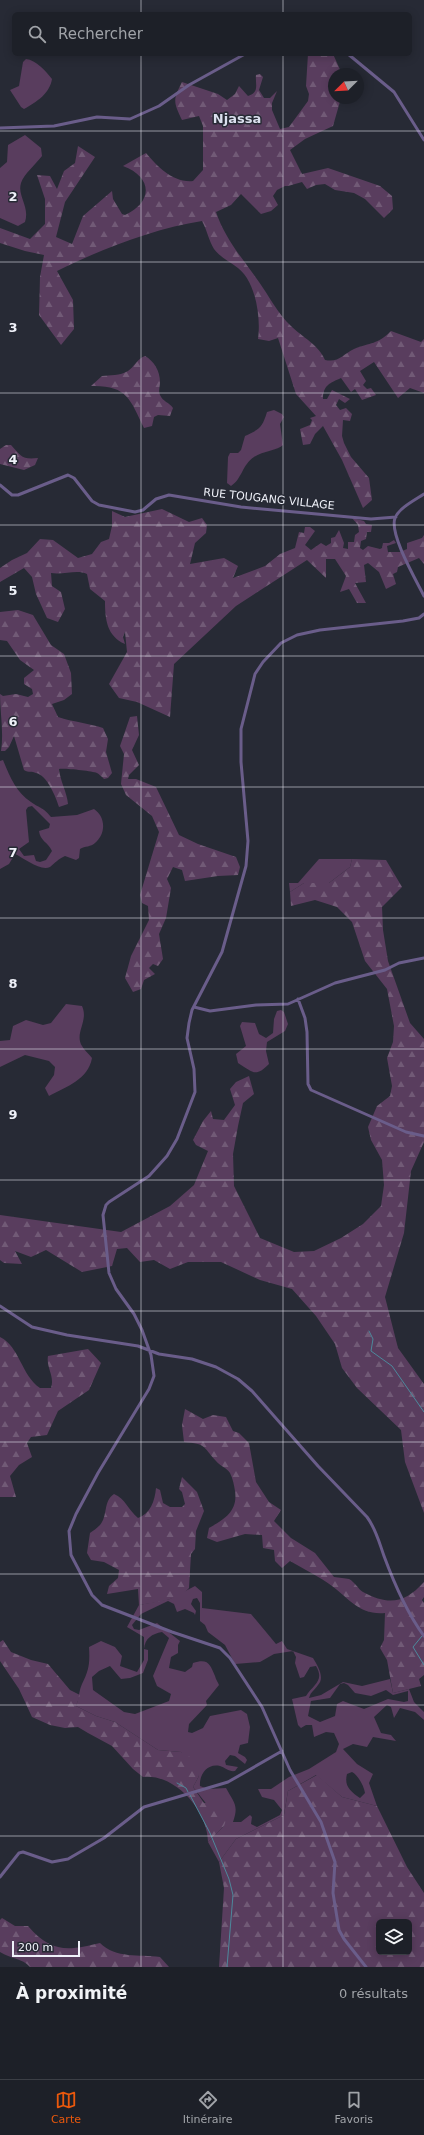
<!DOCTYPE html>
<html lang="fr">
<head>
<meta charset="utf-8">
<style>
	body { margin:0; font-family:"DejaVu Sans",sans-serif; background:#2a2d34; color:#f1f3f6 }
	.controls { position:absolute; right:12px; bottom:12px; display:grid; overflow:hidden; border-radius:6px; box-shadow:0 2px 10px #0003 }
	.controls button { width:36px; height:36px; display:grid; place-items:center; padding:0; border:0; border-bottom:1px solid #3b3e45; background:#1d2028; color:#f1f3f6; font:20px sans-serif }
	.compass { position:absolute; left:328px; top:68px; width:36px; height:36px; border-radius:50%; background:#1d2028; box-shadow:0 2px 10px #0003; rotate:246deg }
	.scale { position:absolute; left:12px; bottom:10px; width:68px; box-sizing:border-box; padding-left:4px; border:2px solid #eff1f9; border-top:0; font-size:11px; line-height:14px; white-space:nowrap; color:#eff1f9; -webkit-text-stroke:3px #272a35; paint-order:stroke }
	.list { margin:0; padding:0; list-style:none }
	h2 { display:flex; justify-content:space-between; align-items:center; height:52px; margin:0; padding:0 16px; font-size:17px }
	h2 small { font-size:13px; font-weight:400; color:#a0a3a8 }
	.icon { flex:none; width:22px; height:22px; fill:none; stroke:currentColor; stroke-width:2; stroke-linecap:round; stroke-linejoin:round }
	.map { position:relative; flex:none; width:424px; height:1967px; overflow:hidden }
	.search { position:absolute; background:#1d2028; box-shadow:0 2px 10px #0003; left:12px; right:12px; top:12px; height:44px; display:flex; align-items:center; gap:10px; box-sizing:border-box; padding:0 14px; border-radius:6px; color:#a0a3a8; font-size:15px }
	.sheet { height:112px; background:#1d2028 }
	nav { display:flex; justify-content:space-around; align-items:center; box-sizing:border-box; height:56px; border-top:1px solid #3b3e45; background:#1d2028; font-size:11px; color:#a0a3a8 }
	nav a { display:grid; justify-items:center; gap:2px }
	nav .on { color:#ea580c }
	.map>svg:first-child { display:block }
</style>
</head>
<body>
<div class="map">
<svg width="424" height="1967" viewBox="0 0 424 1967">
	<defs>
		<pattern id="forest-firs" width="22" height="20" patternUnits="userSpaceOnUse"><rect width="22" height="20" fill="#593d5e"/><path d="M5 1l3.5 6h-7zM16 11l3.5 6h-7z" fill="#715a76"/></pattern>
	</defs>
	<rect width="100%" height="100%" fill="#272a35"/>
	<path fill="#593d5e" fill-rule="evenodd" d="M26,59C36,60 46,71 52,79C50,93 37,102 24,109L21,107L10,90L19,86L23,62Z
		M25,135L41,148L42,156C36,164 24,174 21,183C17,196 30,206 25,222L18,226L0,218V168L7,162L8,145Z
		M274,410L282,414L284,417L280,424L283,445C278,450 263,451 254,457C242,465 242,479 231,486L227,483L228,457L230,453H238L241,450L245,436C260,429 262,428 267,412Z
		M3,760C10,777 16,792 31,802C41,809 43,807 51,817L77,815L94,809C106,817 106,834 95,843C91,847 85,846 80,849L79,858L76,860L65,856C58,859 55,863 50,867C41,872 24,858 15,854L9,864L0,869V761ZM32,806L50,824L49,828L39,831C40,841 48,842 52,851L46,860L40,862L36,861L34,855L24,856L19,849L29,842L26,810L28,807Z
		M319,859H352L350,867L329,883H304L290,892L289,883H298Z
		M66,1004L82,1006C89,1021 74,1033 82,1046C84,1050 89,1054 92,1058C88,1080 67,1086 49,1096L45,1088L54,1075L55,1067L49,1061L25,1055L0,1067V1041L10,1040L13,1026L26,1020L43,1025L51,1023Z
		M281,1010L284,1012L288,1024L285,1031L267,1042L266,1051L269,1064C255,1078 253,1072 238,1063L236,1054L246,1046L240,1026L242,1022L255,1023L259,1034L266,1038L273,1033L274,1019L277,1011Z
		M195,1586L202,1592V1608L251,1614L276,1644L282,1641L287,1649L313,1658C318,1666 325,1678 318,1685C314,1691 311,1691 309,1698L321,1695L343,1682L362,1686L390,1679L393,1693L409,1689L414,1702L424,1712V1720L415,1712L400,1708L394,1718L391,1707L387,1705L374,1717L381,1733L391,1735L396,1741L373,1737L367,1747L353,1744L343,1749L357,1764L373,1774L369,1783L377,1806L342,1797L316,1775L288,1791L284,1815L236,1839L219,1862L208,1842L224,1826L193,1787L199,1776L181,1752L158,1750L115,1722L96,1716L76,1706C79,1699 79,1690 82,1684C89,1670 90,1663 89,1647L101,1641L115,1647L122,1656L120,1666L137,1672L144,1660V1637L127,1627L139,1605L170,1599ZM197,1598L200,1603V1621L205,1625L208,1632L225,1645L235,1664L260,1662L274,1654L293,1651L296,1657L295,1663L300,1678L304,1677L310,1667L316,1666C325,1681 313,1685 306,1696L292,1699L298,1725L301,1728L306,1725H312L314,1737L326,1732L334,1733L339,1744L336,1752L309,1769L289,1777L271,1789H258L262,1797L274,1800L282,1810L280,1815L257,1827L251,1824L252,1817L250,1815L241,1822H233C239,1805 234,1803 226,1788L208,1789L200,1786C199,1775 207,1763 220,1766C226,1768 229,1772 235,1771L238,1767L226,1765L225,1761L230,1755L235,1756L245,1764L247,1760L245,1757L238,1753L240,1745L248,1743L250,1727L247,1714L241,1710L210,1716L203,1728L192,1733L188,1732L189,1724L207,1705L206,1701L219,1685C218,1682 216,1680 215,1676C210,1665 209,1658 193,1663L192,1667L185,1672L169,1668L171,1657L178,1653V1645L180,1641L157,1623L139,1630L134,1629L132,1625L141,1614L168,1601L174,1604L177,1612L185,1609L194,1613L195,1615L196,1611L191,1604L193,1599ZM162,1632L169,1638L153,1676L157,1686L171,1694L169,1701L135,1714L124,1712L93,1690L92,1677L99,1671L110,1666L121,1679L130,1678L143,1673L148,1660V1650L144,1649C145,1638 152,1634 162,1632ZM344,1683L348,1685L355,1693L371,1696L386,1690L393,1695L408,1691V1701L404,1702L388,1699L364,1709L343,1701L337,1704L335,1716L320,1722L308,1716L311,1701L330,1698L340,1684ZM352,1772C358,1775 364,1786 365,1793L360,1798C350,1791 344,1786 347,1774Z"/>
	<path fill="url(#forest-firs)" fill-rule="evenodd" d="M308,54H333L342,74H334V98H341L333,126L305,139L290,150L302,174L328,168L380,186L392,196L393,209L384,218L365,199L354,193L335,190L325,184L316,185L307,189L302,182L288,186H285L277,190L273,196L278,205L271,211L261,214L241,194L231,205L216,212C225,239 243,259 259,282C269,296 278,314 291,326C302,337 319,345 325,360C339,363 343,354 354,349C371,342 377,345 391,331L421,342L424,339V393L410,388L398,398L374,362L360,371L366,381L363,385L367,389L371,388L376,395L362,400L355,389L351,392L341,378C330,383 323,385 323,399H327L332,390L350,399L345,403L339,399L336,405L340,410L346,408L352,414L350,421L343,420L342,436L344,443L351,457L369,478L372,500L363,508L342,460L323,426L315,434L310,444L303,445L300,429L310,425L312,420L310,418L316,416L296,394L278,338L269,341L258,339C261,318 256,282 238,268C229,261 221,258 214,249C209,241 207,230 202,221C155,228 99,250 57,271L73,300L74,329L61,345L39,315L40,277L44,255L25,251L0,243V228L30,239L45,224V199L37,175L50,176L57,189L64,171L75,163L78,146L95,157L65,202L56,237L72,244L83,216L112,191L113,199L122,214L125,215C153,202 153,177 123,166L146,153C158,167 173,183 193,181L203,170V126L199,116L182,120C173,101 173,100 182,82L218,94L227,100L235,94L239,86L248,96C260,93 255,83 256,75L260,74L263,77L259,90L264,98H270L277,91L272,103V110L280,129L289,127L308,101L309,94L306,86Z
		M145,356C154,361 160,371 160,382C160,387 158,391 160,395C163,402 169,402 173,408L170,416L158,415L154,417L152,426L144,428C130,399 127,385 91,386L102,376C110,375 120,376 128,371C134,367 137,359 145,356Z
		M6,445H11C21,456 22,460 38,458L35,465L24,470L0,464V449Z
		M162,509L189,522L202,518L207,525L206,533L195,543L190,564L224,558L238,566L233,578L265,566L280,554L295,548L299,532L304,533L305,527H310L315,531L305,545L311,550L321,543L326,546L331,543V538L335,537L339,530L344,543L343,548L348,549V542H354L355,535L359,532L358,525L352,518L364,521L366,524L372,525L371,532H367L366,539L361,541L360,548L363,550L368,546L380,549L382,548L383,543H389L394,540L396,543L387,546L388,552H400L407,549V543L422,538L424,535V564L419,558L398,567L397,572L393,574L396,584L386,589L379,572L368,563L364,565L366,582L355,583L366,603H357L349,589L340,592L346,576L335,559H326V578L307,560L236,606L174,664L170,717L137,702L119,698L109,684L127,652L125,632L123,637L125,644C107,636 105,620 105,601L90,589L87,574C77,569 64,575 51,573L52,586L61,592L65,609L58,622L47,618L36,594L32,577L24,568L0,582V568L12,560L27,553L40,539L53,540L78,558L92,554L101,542L109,539L112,526V511L125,517Z
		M18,610L33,615L51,645L64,654L71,673L72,694L64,700L52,704L58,717C73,722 88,723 103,728L108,739L106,752L112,773L108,778L104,779C102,777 99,774 97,773C92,771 64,768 59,769C60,781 67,792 68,804L59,807C56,797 47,775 36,773C32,771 29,773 24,770L14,736L9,747L5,751H1C4,732 0,713 0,694L3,696L16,694L28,697L33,694L32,689L24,684V678L34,670L20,660L7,641L0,640V612Z
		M137,716L139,735L132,750L139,765L129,775L128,779H136L156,787L179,835L198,844L236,857L240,867L238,875L218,876L185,881L182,870L173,867L167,879L171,888L166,918L159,934L163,959L158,966L153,964L149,968L155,974L144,980L141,989L133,992L125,978L131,956L149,920L148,906L142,903L140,895L159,832L152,816L126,795L121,784L124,754L120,746L130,717Z
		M352,859L386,860L402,887L382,907L383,930L388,961L410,1023L424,1039V1142L411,1171L404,1233L385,1297L398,1348L424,1384V1513L405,1462L401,1430L357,1388L342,1368L335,1344L316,1316L292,1289L260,1280L221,1262H188L170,1269L154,1260L140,1262L127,1248L117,1249L112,1266L82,1272L46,1250L31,1257L15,1251L22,1264L4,1263L0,1260V1215L121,1232L170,1206L194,1185L208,1151L196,1145L193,1140L203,1121L211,1111L213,1119L224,1120L235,1105L230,1089L236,1082L249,1076L254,1094L243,1103L238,1126L233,1154L234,1186L260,1238L294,1252L314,1251L341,1238L363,1224L381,1206L384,1185L382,1160L371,1140L368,1127L377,1106L390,1096L392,1086L387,1058L393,1042L394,1026L387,989L365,961L352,922L337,907L315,900L291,906L290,892L304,883H329L350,867Z
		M0,1337C20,1347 21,1375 40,1388H51C55,1376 46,1368 48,1356L88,1349L101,1363L89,1390L58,1411L47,1435L31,1437L27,1443L32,1457L19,1465L10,1476L16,1497H0Z
		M185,1409L203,1419L213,1415L226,1417L233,1431L239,1433L249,1443L256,1482L269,1502L281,1510L274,1521L291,1538L315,1553L334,1577C339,1578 345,1578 349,1579C355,1582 358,1589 363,1592C389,1606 405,1603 424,1582V1597L422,1600L424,1603V1675L419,1679L421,1686L393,1693L387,1660L380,1648L384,1640L385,1613C359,1615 351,1600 332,1586C322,1578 302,1568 290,1561L282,1568L275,1561L274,1550L263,1548L262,1535L245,1534L217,1542L207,1538L209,1528C225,1519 238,1511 235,1491C234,1485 233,1479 230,1473C227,1468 220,1466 216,1461C202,1446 207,1444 184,1442L182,1425Z
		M182,1477L197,1492L204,1511L196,1531L195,1549L191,1554L189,1588C178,1601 155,1602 139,1605L138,1589L107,1594L109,1586L118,1578L119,1570L104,1562L91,1560L87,1553L90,1533C93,1531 97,1528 100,1525C108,1516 103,1501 114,1494C125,1498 129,1511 138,1518C150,1514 155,1501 156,1488L160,1490L163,1503L170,1507H182L185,1504L182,1492L179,1489Z
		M3,1640L11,1652L31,1660L48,1664L70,1690L80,1695L76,1706L96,1716L115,1722L158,1750L181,1752L195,1760L199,1776L193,1787L204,1803L210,1802L228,1814L224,1826L208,1842C208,1811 175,1773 143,1777L133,1769L112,1746L88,1733L78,1727L65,1728L50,1725L32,1717L19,1689L0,1661V1642Z
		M317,1775L342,1797L377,1806L407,1867L424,1893V1967H219L224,1888L219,1862L236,1839L284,1815L288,1791ZM379,1922H409V1952H379Z
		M2,1918L15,1926H28C51,1953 68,1951 100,1943C116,1959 139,1954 160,1957L169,1967H30C22,1958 11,1959 0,1952V1920Z"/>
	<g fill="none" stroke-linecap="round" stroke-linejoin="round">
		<path stroke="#4d899c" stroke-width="1" d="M369,1331L373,1339L371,1351L392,1366L424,1412
			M422,1636L413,1647L424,1665
			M177,1783L186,1788L188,1792
			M190,1795L210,1833L229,1879L233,1895L227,1967"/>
		<path stroke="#6a5d8a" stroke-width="3" d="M348,54L394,92L424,140
			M0,128L54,126L97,117L130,119L159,106L189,85L245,54
			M0,485L12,495H18L68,475L74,478L92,501L99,505L135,512L143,510L156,499L169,495L241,507L371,519L396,517
			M424,494C415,500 399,508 395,518C389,534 416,580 424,596
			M298,999L305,1018L307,1032L308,1084L311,1090L406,1132L424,1136
			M194,1007L210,1011L256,1005L288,1004L335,983L385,970L399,963L424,958
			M0,1306L32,1327L67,1335L138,1346L159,1354L192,1359L216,1367L238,1379L252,1391L318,1466L367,1517C376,1529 379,1542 384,1556C394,1583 407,1613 424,1636
			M0,1877L19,1853L23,1852L52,1862L68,1859L104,1838L144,1807L228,1782L282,1751
			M366,1967L344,1939L339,1930L333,1893L335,1862L321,1822L290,1770L262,1707L230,1658L220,1648L172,1632L102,1605L92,1595L71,1555L69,1531L76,1514L98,1473L149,1389L154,1376L151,1355L142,1330L134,1314L116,1289L109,1273L103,1215L106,1205L109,1202L149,1176L167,1156L177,1139L195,1092L194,1069L187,1038L189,1023L192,1010L222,952L246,866L248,841L241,762V729L255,674L263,662L281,643L297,635L320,630L403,621L419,618L424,614"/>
	</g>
	<path fill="none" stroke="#eff1f9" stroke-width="1" stroke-opacity="0.55" d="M141,0V14M283,0V14M141,54V1967M283,54V1967M0,131H424M0,262H424M0,393H424M0,525H424M0,656H424M0,787H424M0,918H424M0,1049H424M0,1180H424M0,1311H424M0,1442H424M0,1574H424M0,1705H424M0,1836H424"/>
	<g text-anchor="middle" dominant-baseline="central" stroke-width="3" stroke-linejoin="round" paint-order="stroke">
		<g font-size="11" fill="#eff1f9" stroke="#272a35">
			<text transform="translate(269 499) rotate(6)">RUE TOUGANG VILLAGE</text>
		</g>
		<g font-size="13" font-weight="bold" fill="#dbdfee" stroke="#272a35">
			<text x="237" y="118">Njassa</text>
		</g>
	</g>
	<g font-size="13" text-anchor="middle" font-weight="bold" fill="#eff1f9" stroke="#272a35" stroke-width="3" stroke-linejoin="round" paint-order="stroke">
		<text x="13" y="201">2</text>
		<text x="13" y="332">3</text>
		<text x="13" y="464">4</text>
		<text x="13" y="595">5</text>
		<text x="13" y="726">6</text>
		<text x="13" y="857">7</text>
		<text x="13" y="988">8</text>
		<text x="13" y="1119">9</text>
	</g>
</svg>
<div class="controls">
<button><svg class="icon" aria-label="layers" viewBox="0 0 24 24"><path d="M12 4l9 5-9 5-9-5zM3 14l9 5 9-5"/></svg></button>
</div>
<svg class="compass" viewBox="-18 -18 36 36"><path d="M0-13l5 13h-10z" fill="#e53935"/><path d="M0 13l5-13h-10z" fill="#a0a3a8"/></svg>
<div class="scale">200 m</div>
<div class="search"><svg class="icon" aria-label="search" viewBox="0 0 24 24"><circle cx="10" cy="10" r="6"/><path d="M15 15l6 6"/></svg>Rechercher</div>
</div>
<section class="sheet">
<h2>À proximité<small>0 résultats</small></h2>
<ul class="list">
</ul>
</section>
<nav>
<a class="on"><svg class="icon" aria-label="map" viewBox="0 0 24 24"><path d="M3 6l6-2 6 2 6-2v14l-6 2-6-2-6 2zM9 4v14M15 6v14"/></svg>Carte</a>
<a><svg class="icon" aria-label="directions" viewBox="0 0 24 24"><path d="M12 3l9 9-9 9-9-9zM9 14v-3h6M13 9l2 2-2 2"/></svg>Itinéraire</a>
<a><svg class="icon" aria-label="saved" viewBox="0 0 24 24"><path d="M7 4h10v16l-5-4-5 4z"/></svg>Favoris</a>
</nav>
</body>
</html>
